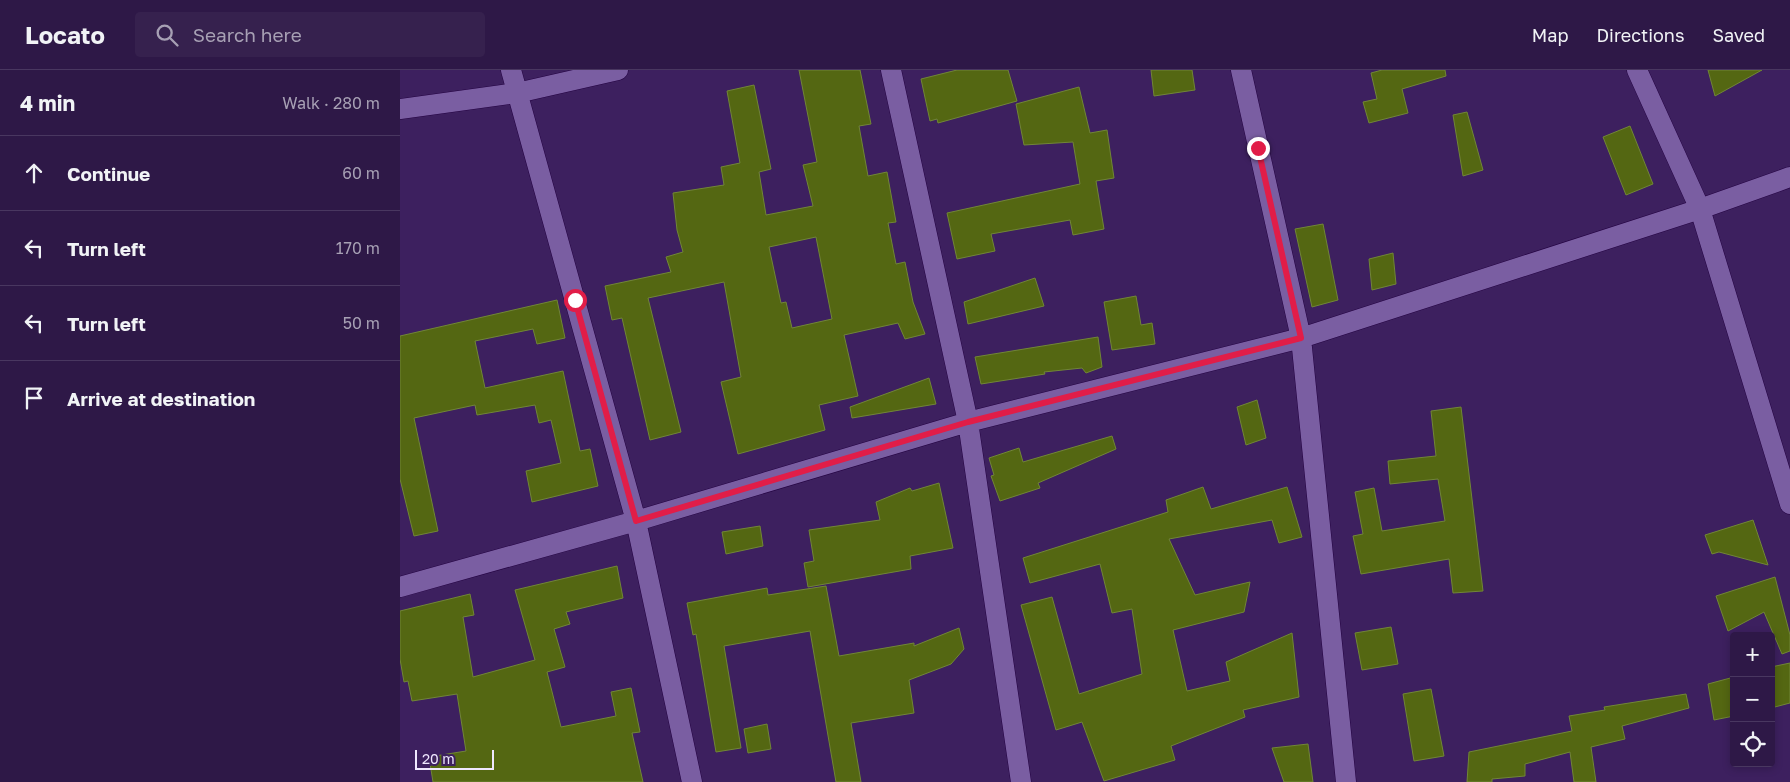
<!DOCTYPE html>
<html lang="en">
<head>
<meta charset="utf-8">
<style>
	body { margin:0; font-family:"Golos Text",sans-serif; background:#36214e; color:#f1f3f6 }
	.controls { position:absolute; right:15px; bottom:15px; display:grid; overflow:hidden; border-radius:5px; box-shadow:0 2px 8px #0003 }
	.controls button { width:45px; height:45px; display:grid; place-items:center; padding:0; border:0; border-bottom:1px solid #493760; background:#2e1847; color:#f1f3f6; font:25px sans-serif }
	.scale { position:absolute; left:15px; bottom:12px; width:79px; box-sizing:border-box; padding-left:5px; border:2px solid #efe7fe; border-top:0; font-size:14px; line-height:18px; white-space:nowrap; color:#efe7fe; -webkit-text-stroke:4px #3d205f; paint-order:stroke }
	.stop { position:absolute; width:15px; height:15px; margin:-11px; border:4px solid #e11d48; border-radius:50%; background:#fff }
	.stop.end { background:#e11d48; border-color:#fff; box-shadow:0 1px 5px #0008 }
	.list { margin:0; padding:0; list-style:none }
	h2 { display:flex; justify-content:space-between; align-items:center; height:65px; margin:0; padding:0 20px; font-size:21px }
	h2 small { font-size:16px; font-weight:400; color:#a7a0b4 }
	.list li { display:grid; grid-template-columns:32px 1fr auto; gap:15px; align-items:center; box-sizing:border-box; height:75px; padding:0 20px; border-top:1px solid #493760 }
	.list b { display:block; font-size:19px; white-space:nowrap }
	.list em { font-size:16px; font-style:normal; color:#a7a0b4 }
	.icon { flex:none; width:28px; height:28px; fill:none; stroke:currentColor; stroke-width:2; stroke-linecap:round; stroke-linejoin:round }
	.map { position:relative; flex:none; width:1390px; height:712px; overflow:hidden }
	header { display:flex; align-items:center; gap:30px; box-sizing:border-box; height:70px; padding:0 25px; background:#2e1847; border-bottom:1px solid #493760 }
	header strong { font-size:24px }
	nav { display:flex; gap:28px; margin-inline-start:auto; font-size:18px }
	.search { width:350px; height:45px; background:#36214e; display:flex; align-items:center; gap:12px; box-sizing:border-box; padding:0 18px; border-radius:5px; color:#a7a0b4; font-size:19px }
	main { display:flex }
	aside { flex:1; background:#2e1847 }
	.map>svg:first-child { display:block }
</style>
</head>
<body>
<header>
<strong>Locato</strong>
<div class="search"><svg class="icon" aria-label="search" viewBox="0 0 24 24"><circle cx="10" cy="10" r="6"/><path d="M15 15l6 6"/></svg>Search here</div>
<nav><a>Map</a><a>Directions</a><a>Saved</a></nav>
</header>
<main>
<aside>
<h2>4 min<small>Walk · 280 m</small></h2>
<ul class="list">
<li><svg class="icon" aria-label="ahead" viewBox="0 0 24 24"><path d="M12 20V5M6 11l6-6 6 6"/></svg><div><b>Continue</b></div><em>60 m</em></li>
<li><svg class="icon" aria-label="left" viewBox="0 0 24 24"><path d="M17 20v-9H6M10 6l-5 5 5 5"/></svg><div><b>Turn left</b></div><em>170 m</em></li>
<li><svg class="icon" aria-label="left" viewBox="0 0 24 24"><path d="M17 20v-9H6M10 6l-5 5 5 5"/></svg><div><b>Turn left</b></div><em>50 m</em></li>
<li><svg class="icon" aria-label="arrive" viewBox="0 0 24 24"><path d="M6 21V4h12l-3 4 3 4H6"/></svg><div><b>Arrive at destination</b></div></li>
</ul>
</aside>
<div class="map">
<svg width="1390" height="712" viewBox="0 0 1390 712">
	<rect width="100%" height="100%" fill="#3d205f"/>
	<path fill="#546712" stroke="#718637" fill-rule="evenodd" d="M399,0H460L471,54L459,56L468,106L487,102L496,152L488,153L496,194L505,192L513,232L525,264L505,269L498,253L444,265L458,326L419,335L425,360L338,384L321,312L341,307L324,212L248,228L281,362L250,370L222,248L212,250L205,216L271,202L266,187L283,182L277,160L273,123L324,115L321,97L340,93L327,21L354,15L371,99L359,102L366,145L413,136L403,95L417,92ZM416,167L432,249L392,258L386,232L381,233L369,177Z
		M557,0H608L617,31L538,53L537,49L530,51L521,9Z
		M751,0H792L795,20L754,26Z
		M982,0H1045L1046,6L1002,19L1008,43L969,53L963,32L977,29L971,3Z
		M1308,0H1362L1315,26Z
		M679,17L690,63L707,60L714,108L696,111L704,159L673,165L670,150L591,164L595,181L557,189L547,143L680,114L673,72L624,75L616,34Z
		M1067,42L1083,100L1063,106L1053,45Z
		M1230,56L1253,114L1226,125L1203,67Z
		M923,154L938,230L912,237L895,159Z
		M993,183L996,214L972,220L969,189Z
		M635,208L644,236L568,254L564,232Z
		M736,226L741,255L752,253L755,274L712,280L704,232Z
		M157,230L165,268L137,274L133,259L75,271L85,318L163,301L180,381L190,379L198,416L132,432L126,401L161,393L151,350L139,353L135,335L77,345L75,335L14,348L38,461L14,466L0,409V266Z
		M698,267L702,297L686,303L682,298L644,302L645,304L581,314L575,287Z
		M529,308L536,334L452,348L450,337Z
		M857,330L866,368L846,375L837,337Z
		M1061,337L1083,521L1053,523L1049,489L961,504L953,466L963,464L955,422L974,418L982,461L1045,451L1038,409L990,414L988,391L1036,386L1031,341Z
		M712,366L716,379L638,413L640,418L600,431L591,406L594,405L589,388L619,378L623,392Z
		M539,413L553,478L510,486L511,499L408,517L404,493L414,491L409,460L480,450L476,432L510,418L512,421Z
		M803,417L811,439L887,417L902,467L879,473L872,450L769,469L795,525L850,512L844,542L773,560L787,621L830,611L826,592L892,563L899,627L843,640L845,647L771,676L775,690L704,711L682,652L656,660L621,535L652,527L679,624L742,604L732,539L712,543L700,494L630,513L623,488L768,442L766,430Z
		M1353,450L1368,495L1319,482L1312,484L1305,465Z
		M360,456L363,476L326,484L322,462Z
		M217,496L223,528L166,542L170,554L154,559L165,597L147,602L161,657L216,646L211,622L231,618L240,662L232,663L243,712H33L29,687L66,681L57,624L12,631L8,611L4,612L0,589V541L70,524L74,545L63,547L73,607L135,590L115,520Z
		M1375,507L1390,565V581L1382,584L1364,542L1328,561L1316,526Z
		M426,516L439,586L514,573V576L559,558L564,579L551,594L509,610L514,643L451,653L461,712H436L410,561L324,576L341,678L316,682L296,564L293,565L287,533L367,518L368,525Z
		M991,557L998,594L962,600L955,563Z
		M1390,593V633L1371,638V597Z
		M1334,607V646L1314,650L1308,614Z
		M1031,619L1044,686L1014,691L1003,624Z
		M1286,624L1289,638L1222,656L1225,669L1191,677L1196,712H1174L1170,682L1125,694V706L1092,709V712H1067L1069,682L1172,661L1169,646L1205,640L1204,637Z
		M367,654L371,679L348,683L344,659Z
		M908,674L913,712H884L872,678Z"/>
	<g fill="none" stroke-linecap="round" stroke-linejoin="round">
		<defs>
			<path id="street" d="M111,0L236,451L292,712
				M491,0L568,352L621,712
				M841,0L901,268L946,712
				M1237,0L1300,139L1390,434
				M0,39L117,23L218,0
				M0,517L236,451L568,352L901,268L1300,139L1390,107"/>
		</defs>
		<use href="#street" stroke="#240342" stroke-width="21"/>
		<use href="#street" stroke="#7a5ea2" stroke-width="20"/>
	</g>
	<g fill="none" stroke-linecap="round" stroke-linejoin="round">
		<path stroke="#e11d48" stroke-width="6" d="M175,230L236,451L568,352L901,268L858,78"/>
	</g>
</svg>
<div class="controls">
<button>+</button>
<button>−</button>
<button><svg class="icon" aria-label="locate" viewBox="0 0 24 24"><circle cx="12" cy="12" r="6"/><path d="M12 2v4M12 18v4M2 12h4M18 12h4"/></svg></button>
</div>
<div class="scale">20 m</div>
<div class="stop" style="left:175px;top:230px"></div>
<div class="stop end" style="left:858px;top:78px"></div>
</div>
</main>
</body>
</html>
